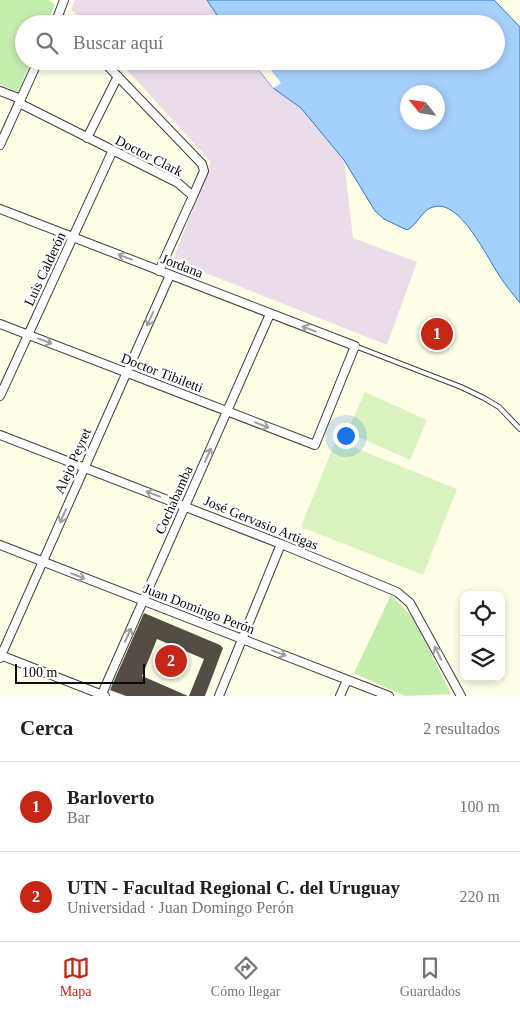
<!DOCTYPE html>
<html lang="es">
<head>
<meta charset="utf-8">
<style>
	body { margin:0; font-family:"Times New Roman",serif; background:#f2f2f2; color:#202124 }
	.controls { position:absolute; right:15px; bottom:15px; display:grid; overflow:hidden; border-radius:10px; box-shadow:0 2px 8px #0003 }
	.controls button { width:45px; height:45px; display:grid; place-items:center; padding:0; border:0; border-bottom:1px solid #e0e0e0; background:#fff; color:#202124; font:25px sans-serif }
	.compass { position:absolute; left:400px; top:85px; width:45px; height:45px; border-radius:50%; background:#fff; box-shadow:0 2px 8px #0003; rotate:300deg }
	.scale { position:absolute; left:15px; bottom:12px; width:130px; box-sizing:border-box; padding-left:5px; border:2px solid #0a0a0a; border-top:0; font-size:14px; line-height:18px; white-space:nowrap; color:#0a0a0a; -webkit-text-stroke:4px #fff; paint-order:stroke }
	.you { position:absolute; left:345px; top:435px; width:18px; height:18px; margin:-12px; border:4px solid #fff; border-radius:50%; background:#1a73e8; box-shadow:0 0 0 8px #1a73e833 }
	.badge { display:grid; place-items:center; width:32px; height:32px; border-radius:50%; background:#c62616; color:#fff; font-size:16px; font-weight:700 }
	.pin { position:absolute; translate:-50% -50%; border:2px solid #fff; box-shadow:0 1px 5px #0006 }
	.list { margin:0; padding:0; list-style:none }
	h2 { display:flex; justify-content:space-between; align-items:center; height:65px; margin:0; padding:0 20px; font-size:21px }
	h2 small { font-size:16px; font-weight:400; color:#757577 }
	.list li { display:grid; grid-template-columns:32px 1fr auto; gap:15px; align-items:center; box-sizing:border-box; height:90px; padding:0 20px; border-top:1px solid #e0e0e0 }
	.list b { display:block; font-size:19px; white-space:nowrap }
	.list p { margin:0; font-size:16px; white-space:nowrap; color:#757577 }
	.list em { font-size:16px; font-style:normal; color:#757577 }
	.icon { flex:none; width:28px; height:28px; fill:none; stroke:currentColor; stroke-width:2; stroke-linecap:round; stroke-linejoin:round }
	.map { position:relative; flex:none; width:520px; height:696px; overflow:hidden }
	.search { position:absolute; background:#fff; box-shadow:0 2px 8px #0003; left:15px; right:15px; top:15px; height:55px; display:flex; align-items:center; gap:12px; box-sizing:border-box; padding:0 18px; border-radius:28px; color:#757577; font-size:19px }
	.sheet { height:245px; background:#fff }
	nav { display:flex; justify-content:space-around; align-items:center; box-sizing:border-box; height:70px; border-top:1px solid #e0e0e0; background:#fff; font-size:14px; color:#757577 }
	nav a { display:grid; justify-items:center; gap:2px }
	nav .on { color:#c62616 }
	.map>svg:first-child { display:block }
</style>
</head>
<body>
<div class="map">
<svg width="520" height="696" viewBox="0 0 520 696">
	<rect width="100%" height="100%" fill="#fffee7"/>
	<path fill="#ebdcea" d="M75,0H207L223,24H85L71,9Z
		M119,61H252L273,88L301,108L344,160L353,238L417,262L387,345L173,260L211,162Z"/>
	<path fill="#c5edad" d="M0,0H49L55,5L47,24H24V61H31L18,92L0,85Z
		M391,595L415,620L451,694L405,696L354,673Z"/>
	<path fill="#daf3c0" d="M365,392L427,420L410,460L347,432Z
		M336,440L457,489L423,575L301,527Z"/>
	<path fill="#a5d0fc" stroke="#2579db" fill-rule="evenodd" d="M207,0H494L520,27V303C513,294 505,285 499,275C487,258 460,198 433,207C421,210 418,225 407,230L384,219L375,211L344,160L301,108L273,88L252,61H496V24H223ZM408,92H438V122H408Z"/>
	<path fill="#fffee7" d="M252,61H264L281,83L273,88Z"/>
	<path fill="#534d45" d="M144,613L220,645L223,648L205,696H189L204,659L157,639L142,676L188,696H126L110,690Z"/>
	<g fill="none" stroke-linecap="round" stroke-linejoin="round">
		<defs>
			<path id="lane" d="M355,346L461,387L484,398L499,407L520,429"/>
			<path id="street" d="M58,16L67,24
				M55,24L64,0
				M103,61L202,164L204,171L193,196
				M0,91L21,99
				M19,103L178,183L193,196L159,271
				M87,138L118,76
				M0,145L38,61
				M0,209L355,346L315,445L0,324
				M0,396L112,152
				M0,435L281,544L397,592L410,603L461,696
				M0,545L389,696
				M0,655L105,696
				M0,658L170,275
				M101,696L270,314
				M219,696L281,544
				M340,696L347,680"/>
		</defs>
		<use href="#lane" stroke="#3d3d3d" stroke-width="6"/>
		<use href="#street" stroke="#3d3d3d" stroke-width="10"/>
		<use href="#lane" stroke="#fff" stroke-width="4"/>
		<use href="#street" stroke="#fff" stroke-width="8"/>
	</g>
	<defs><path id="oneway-shaft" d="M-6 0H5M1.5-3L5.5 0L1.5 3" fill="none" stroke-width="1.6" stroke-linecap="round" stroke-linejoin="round" transform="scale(1.25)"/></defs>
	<g stroke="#9d9d9d">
		<use href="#oneway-shaft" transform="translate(125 257) rotate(-159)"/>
		<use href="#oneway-shaft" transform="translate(150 319) rotate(114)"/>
		<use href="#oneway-shaft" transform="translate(309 329) rotate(-159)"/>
		<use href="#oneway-shaft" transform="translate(45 341) rotate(21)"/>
		<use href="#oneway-shaft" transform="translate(262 425) rotate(21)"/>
		<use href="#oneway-shaft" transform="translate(208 455) rotate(-66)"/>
		<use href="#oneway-shaft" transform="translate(153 494) rotate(-159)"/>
		<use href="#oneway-shaft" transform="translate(63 516) rotate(114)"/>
		<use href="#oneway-shaft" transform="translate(78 576) rotate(21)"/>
		<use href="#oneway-shaft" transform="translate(128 635) rotate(-66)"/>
		<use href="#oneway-shaft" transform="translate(279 653) rotate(21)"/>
		<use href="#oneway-shaft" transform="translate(438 653) rotate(-117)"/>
	</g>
	<g text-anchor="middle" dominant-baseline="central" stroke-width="5" stroke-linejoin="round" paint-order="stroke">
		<g font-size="14" fill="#0a0a0a" stroke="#fff">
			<text transform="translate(149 156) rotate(27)">Doctor Clark</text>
			<text transform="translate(182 266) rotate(21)">Jordana</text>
			<text transform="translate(45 269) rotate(-65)">Luis Calderón</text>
			<text transform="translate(162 373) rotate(21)">Doctor Tibiletti</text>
			<text transform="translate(73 461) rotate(-66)">Alejo Peyret</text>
			<text transform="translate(174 500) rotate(-66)">Cochabamba</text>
			<text transform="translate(261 523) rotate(22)">José Gervasio Artigas</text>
			<text transform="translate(199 609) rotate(21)">Juan Domingo Perón</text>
		</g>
	</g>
</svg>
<div class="controls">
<button><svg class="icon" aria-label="locate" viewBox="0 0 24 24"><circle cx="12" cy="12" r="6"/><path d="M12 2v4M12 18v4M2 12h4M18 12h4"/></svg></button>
<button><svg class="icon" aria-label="layers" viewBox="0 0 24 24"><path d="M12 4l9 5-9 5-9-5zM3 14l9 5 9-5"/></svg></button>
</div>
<svg class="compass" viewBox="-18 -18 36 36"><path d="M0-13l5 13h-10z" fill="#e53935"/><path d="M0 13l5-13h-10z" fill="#757577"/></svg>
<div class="scale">100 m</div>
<div class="you"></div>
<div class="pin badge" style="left:437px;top:334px">1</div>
<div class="pin badge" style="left:171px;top:661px">2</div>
<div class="search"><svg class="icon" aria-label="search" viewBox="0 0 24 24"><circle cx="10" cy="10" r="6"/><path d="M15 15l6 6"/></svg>Buscar aquí</div>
</div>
<section class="sheet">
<h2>Cerca<small>2 resultados</small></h2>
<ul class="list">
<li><span class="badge">1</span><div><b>Barloverto</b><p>Bar</p></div><em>100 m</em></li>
<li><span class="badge">2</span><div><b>UTN - Facultad Regional C. del Uruguay</b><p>Universidad · Juan Domingo Perón</p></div><em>220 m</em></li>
</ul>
</section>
<nav>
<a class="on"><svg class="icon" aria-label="map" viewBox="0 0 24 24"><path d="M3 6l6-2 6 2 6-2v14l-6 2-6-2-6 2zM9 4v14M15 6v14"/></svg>Mapa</a>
<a><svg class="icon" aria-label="directions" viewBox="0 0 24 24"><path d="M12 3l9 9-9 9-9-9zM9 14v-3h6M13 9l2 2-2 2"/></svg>Cómo llegar</a>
<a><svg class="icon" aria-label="saved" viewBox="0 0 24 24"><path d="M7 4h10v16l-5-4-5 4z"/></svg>Guardados</a>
</nav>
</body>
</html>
